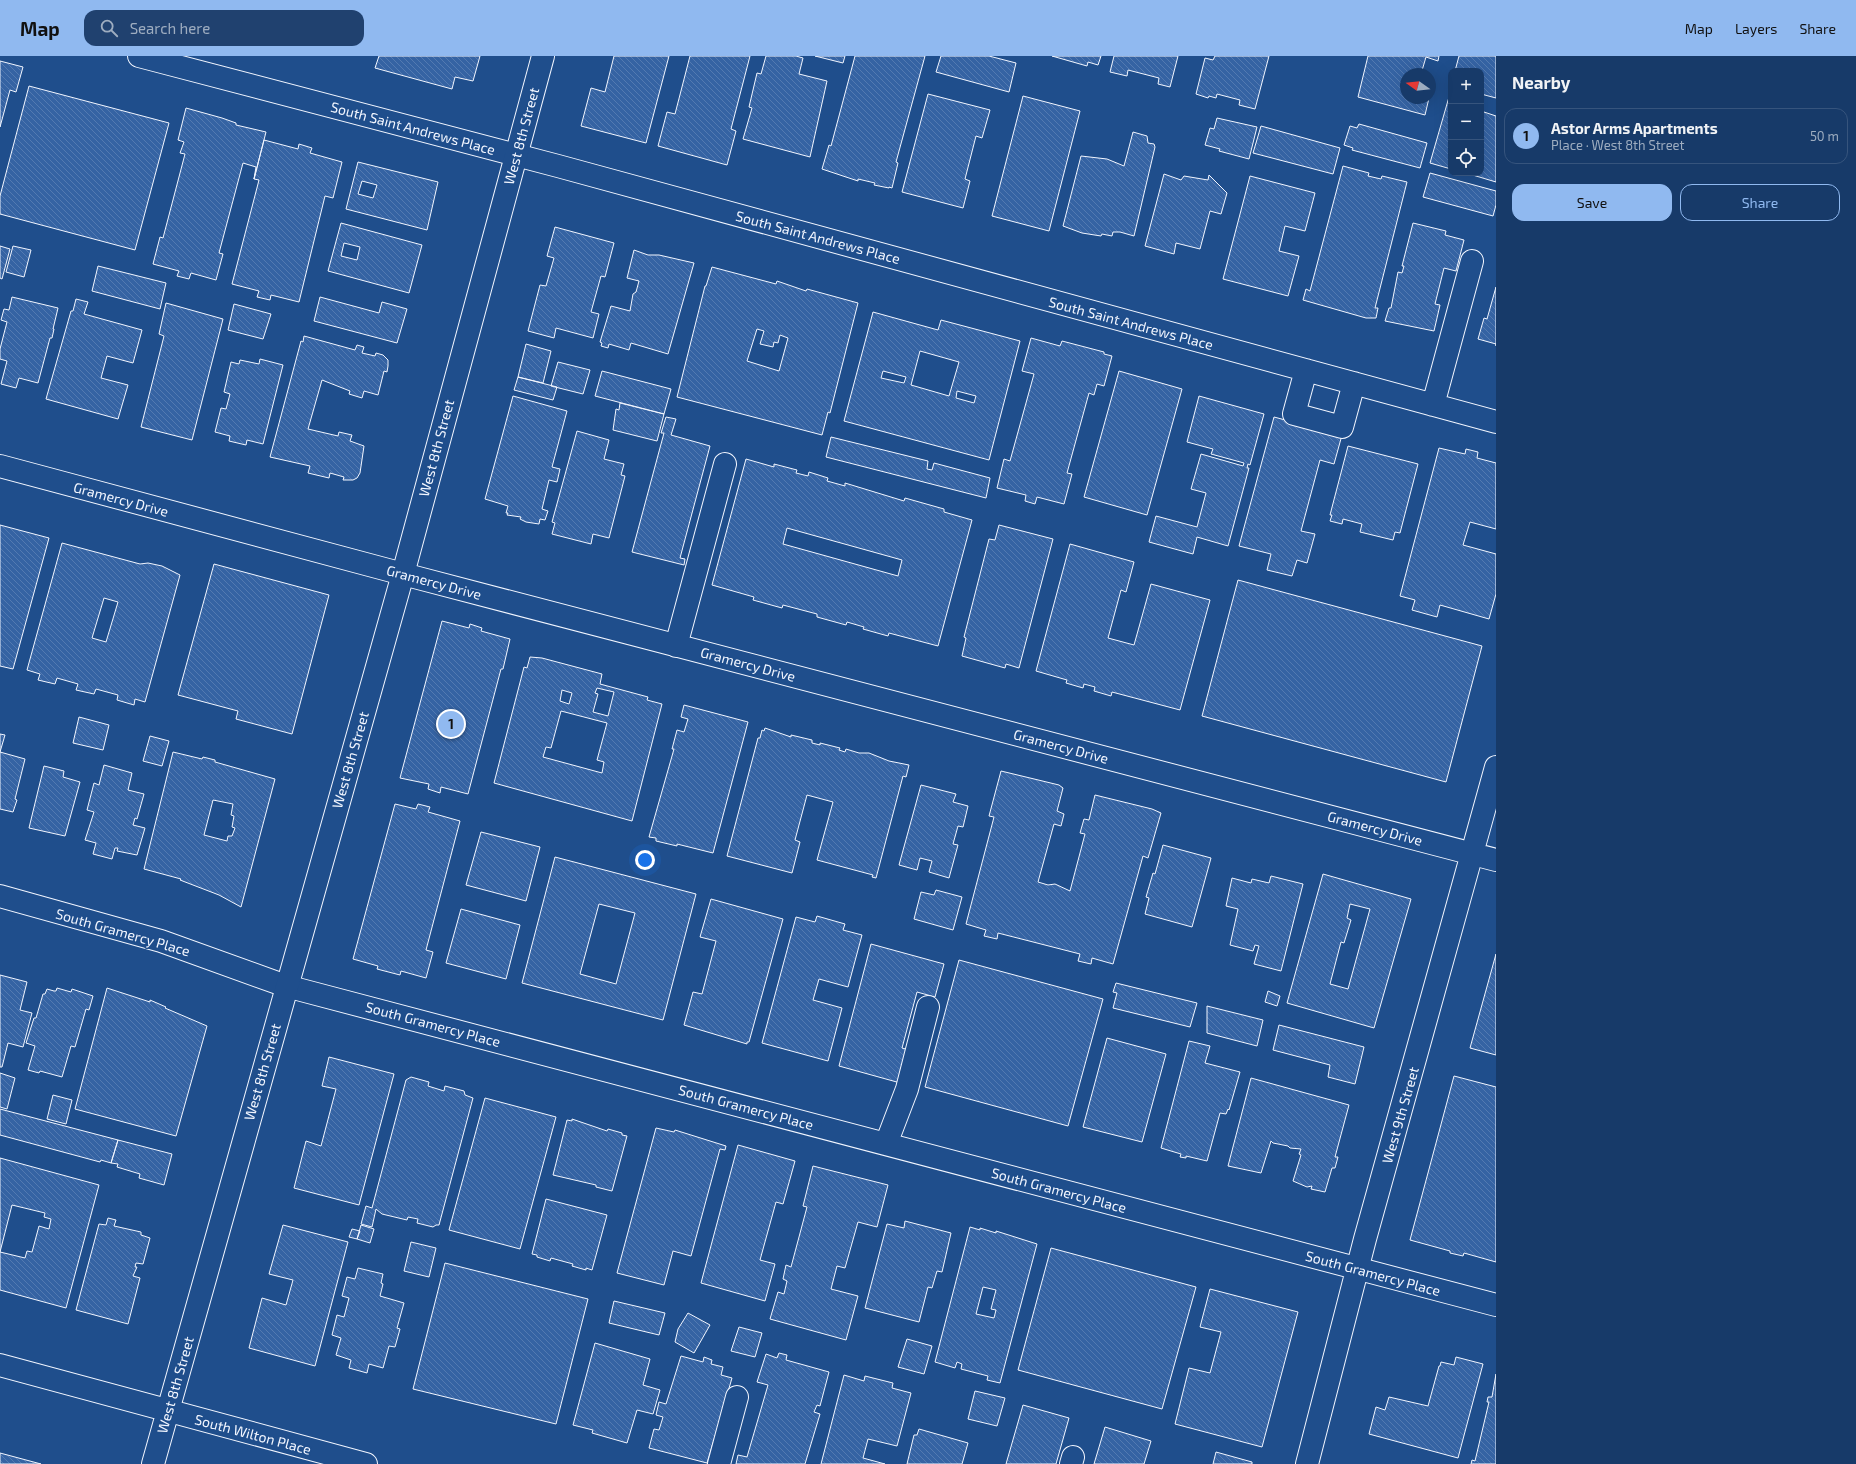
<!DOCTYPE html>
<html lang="en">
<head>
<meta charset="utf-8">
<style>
	body { margin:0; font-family:"Exo 2",sans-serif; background:#20416f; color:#f1f3f6 }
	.controls { position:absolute; right:12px; top:12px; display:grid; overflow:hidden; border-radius:8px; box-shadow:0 4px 16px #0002 }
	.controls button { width:36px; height:36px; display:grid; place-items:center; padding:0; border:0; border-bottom:1px solid #36547d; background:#173a69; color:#f1f3f6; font:20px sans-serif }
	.compass { position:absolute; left:1400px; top:12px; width:36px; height:36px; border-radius:50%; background:#173a69; box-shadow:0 4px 16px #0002; rotate:285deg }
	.you { position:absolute; left:645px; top:804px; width:14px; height:14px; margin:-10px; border:3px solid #fff; border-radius:50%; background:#1a73e8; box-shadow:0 0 0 6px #1a73e833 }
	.badge { display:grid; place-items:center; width:26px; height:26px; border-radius:50%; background:#90b9f0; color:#111; font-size:13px; font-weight:700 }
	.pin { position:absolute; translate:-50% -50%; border:2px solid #fff; box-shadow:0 1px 4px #0006 }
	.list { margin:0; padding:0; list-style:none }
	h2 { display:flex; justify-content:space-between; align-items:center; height:52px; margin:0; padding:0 16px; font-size:17px }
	h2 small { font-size:13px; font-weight:400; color:#9eadc0 }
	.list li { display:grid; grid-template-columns:26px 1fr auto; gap:12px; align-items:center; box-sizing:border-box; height:56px; margin:0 8px 8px; padding:0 8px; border:1px solid #36547d; border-radius:12px }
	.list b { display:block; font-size:15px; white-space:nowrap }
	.list p { margin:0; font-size:13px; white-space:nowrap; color:#9eadc0 }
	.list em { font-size:13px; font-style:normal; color:#9eadc0 }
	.actions { display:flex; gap:8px; padding:12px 16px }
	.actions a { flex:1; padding:9px 0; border:1px solid #90b9f0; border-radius:12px; text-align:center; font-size:14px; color:#90b9f0 }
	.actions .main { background:#90b9f0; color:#111 }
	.icon { flex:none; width:22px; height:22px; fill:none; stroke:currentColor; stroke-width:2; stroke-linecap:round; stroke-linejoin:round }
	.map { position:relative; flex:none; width:1496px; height:1408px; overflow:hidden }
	header { display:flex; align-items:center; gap:24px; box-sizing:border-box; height:56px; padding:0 20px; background:#90b9f0; color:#111 }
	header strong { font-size:19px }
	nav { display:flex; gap:22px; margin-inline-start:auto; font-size:14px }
	.search { width:280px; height:36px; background:#20416f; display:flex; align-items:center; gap:10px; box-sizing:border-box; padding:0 14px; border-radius:12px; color:#9eadc0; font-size:15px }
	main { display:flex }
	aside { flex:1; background:#173a69 }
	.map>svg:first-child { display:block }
</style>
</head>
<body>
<header>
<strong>Map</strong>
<div class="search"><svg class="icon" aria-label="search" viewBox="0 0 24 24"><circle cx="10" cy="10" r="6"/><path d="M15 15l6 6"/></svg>Search here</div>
<nav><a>Map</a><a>Layers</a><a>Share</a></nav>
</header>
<main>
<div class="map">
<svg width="1496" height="1408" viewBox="0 0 1496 1408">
	<defs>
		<pattern id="building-back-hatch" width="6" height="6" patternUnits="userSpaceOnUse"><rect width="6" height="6" fill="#3563a3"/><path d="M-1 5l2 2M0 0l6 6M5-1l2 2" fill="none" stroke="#537ab1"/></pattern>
	</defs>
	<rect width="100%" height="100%" fill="#1f4e8c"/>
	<path fill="url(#building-back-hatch)" stroke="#f2f6ff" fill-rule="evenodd" d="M379,0H480L473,25L455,21L452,33L375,12Z
		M614,0H669L646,87L581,70L591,32L605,36Z
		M690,0H750L731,73L736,75L727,109L658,90L667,56L675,58Z
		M766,0H796L803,2L799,18L827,25L810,101L743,83L752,52L749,51L757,17L761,18Z
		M815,0H845L843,7Z
		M855,0H925L896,106L898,107L892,132L889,131V132L874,129L875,127L858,123V125L822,113L829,89L831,90Z
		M941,0H989L1016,7L1009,36L936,16Z
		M1052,0H1101L1098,9L1088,6L1087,10Z
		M1114,0H1178L1170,31L1158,28L1159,22L1128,14L1127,20L1110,16Z
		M1215,0H1269L1255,53L1239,49L1240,44L1217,38L1216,42L1209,40L1208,42L1196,38L1205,2L1213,4Z
		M1368,0H1439L1438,5L1426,1L1421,18H1406V42H1429L1425,59L1358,41Z
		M1459,0H1496V42L1481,38V15H1455Z
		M0,5L23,11L16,36L10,34L0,71Z
		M1430,25L1434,26L1430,40Z
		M29,30L169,67L135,194L0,158V140Z
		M1451,34V113L1430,107Z
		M928,38L990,54L982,82L976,80L965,123L970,125L963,152L902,136Z
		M1023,40L1080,55L1049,175L992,160Z
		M186,52L222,62L236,67V69L266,76L254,123L256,111L243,107L219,197L223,198L216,224L191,217L189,223L177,220L179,215L153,208L160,181L163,182L185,98L180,97L184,86L178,84Z
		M1481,55L1496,60V126L1466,117H1481Z
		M1217,62L1257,71L1249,103L1219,95L1220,93L1205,89L1210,72L1214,73Z
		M1359,68L1427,87L1420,112L1352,94L1353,92L1344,89L1350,70L1357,72Z
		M1261,70L1340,92L1333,118L1253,97Z
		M1133,76L1147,80L1148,87L1154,88L1155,91L1134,180L1120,176H1113L1112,180L1102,178L1101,180L1082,177L1063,170L1081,100L1107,103L1124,110Z
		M264,84L298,93L299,88L312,92L310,97L342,106L333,142L325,140L299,246L271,239L270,244L257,241L259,235L232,228L259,124L254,123Z
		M358,106L438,126L427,174L346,153ZM362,125L377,129L373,142L358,138Z
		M1343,110L1369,117L1368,120L1381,123L1382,120L1407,126L1375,252H1378L1376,262H1366L1303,244L1306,233L1310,235Z
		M1430,117L1496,135V149L1493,160L1423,141Z
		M1164,118L1181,124L1184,120L1208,124L1209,119L1227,137L1221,158L1210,155L1200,193L1176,187L1174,198L1145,190Z
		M1250,120L1315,137L1305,175L1285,170L1279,195L1299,200L1288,240L1223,223Z
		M341,167L422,189L409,237L328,215ZM344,187L360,191L357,204L341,200Z
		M1413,167L1446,175L1445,179L1464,184L1456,215L1444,212L1435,248L1440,249L1434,275L1385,265L1389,252H1391L1398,216L1402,217L1404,210H1402Z
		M555,171L614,187L605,221L601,220L591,256L599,258L593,282L556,272L554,282L528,275L540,229L546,230L554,202L547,200Z
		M0,190L10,193L2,223L0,222Z
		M13,190L31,194L24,221L6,216Z
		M634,194L648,199H659L694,207L668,298L631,287L629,294L609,288L608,292L601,290L602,287L600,286L611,250L630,255L633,238L636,236L639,225L627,222Z
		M98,210L166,227L160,253L92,235Z
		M712,211L776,228L777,225L806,235L807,233L858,247L830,357L828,356L822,379L677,341L705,230H706ZM757,273L764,275L760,288L773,291L774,286L778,287L780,279L788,282L779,315L747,305Z
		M1496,231V290V288L1478,283L1484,262L1487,263Z
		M12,241L58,252L53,273H54L52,282H50L38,327L19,322L16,332L1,328L7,305L0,303V293L7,266L1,264L4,253L9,254Z
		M320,241L379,257L382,246L407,253L397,287L314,265Z
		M76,243L88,246L84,258L142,274L133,307L107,300L101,322L128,329L118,363L46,343L71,255H73Z
		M166,247L223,263L192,384L141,371L164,280L159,278Z
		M234,248L271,258L263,283L228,274Z
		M873,256L938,274L941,264L1020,285L989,404L844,365ZM920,295L959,306L949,340L911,329ZM883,315L906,321L904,327L881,322ZM957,335L976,340L974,347L956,342Z
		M304,280L355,294L357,289L364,291L362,297L375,300L376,297L383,299L388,304V310L387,316L384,315L378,339L364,335L362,342L349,338L350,335L322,324L308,373L338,380L339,376L352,379L350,385L364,390L360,417L357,422L353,424H343L344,421L330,417L329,422L308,417L310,410L270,401L301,285L303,286Z
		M1031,282L1060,290L1062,285L1104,296V298L1112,300L1104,330L1097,328L1094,339L1089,337L1067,417L1072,418L1064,448L1037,441L1035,448L1025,445L1026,439L997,432L1004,403L1010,405L1034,318L1022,315Z
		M526,288L551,295L543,327L518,321Z
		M260,303L283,309L263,388L247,384L246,389L229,385L230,380L215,376L221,352L226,353L230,338L224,336L231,306L239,308L240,304L259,308Z
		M558,306L590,314L583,338L551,330Z
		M602,315L671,333L664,358L595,340Z
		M1119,315L1182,333L1147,459L1084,441Z
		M518,321L557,331L553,344L514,334Z
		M513,340L567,355L552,411L560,413L557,426L549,424L542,453L548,455L545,464L540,463L539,468L526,466L520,463L521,461L507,459L508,457H506L508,450L485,443Z
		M1199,340L1264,358L1250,409L1248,408L1247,412H1249L1228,490L1197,481L1193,498L1149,486L1156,460L1197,471L1206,437L1191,433L1201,398L1243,410L1244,407L1211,398L1213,393L1187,386Z
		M620,347L664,358L657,385L613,374L616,353L619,354Z
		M666,361L676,363L671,379L710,390L680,502L685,503L684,509L632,496L664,377H661Z
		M1274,361L1342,379L1334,408L1320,404L1301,475L1315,478L1307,507L1297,504L1292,520L1267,514L1271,498L1239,490Z
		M577,375L609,384L604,403L624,408L621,419L625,420L609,482L593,478L591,488L552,478L555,467L552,466Z
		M831,381L928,405L927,413L932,414L934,407L990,422L986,442L826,401Z
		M1348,390L1418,408L1400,477L1395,476L1393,484L1360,476L1362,468L1343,463L1342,468L1330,465L1332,459H1330Z
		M1439,392L1465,398L1466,393L1478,396L1477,402L1496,407V473L1470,466L1463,489L1496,498V538L1489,563L1440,549L1437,561L1412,554L1415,544L1400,540Z
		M746,403L774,411V408L797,414L796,417L808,420L809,416L828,422L827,425L845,430V427L904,445L905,442L944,453V456L972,464L938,590L889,577L888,580L863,573L864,571L847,566L846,569L817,561V558L783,549L782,552L753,544L754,541L712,529ZM787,472L902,504L898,520L783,488Z
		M0,469L49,482L13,613L0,610Z
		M999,469L1053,483L1019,612L1006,608L1005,612L962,600L966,582L964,581L989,483L995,484Z
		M62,487L140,508L148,507L162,510L180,519L145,646L135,643L134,649L117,644L118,639L96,633L94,638L76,634L78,628L57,622L55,628L38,624L40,618L27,614ZM104,542L118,546L106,586L92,582Z
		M1070,488L1134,506L1126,536L1121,534L1108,582L1134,589L1151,528L1210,544L1180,654L1112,636L1111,640L1094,635L1095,631L1084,628L1083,632L1066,627L1067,624L1036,615Z
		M214,508L329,539L292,678L236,663L238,655L178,639Z
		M1238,524L1482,590L1446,726L1202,660Z
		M442,565L469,572L470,568L482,572L481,575L510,583L503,613H501L468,738L441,731L440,737L428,733L429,728L400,722Z
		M530,601L542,602L602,618L600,628L648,641L647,644L662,648L632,765L494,727L524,611L527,612ZM597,632L614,636L608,660L593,656L598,638L595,637ZM562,634L572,637L569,648L560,645ZM561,655L607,667L597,704L604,706L602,717L543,701L546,691L551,692Z
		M684,649L748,666L713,797L677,788V790L656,785V782L649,781L674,693H672L677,674L684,676L688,663L681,661Z
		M79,661L109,669L103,694L73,687Z
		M765,672L791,681V679L812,684V687L820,689V687L840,692L839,694L845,696L846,693L859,697H869L889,705L909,709L906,721L903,720L876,822L872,821L873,819L817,804L833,746L807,739L795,784L800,786L792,817L727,800L758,682H760L762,674L764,675Z
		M0,678L5,679L0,696L25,703L15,743L17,744L13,756L0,753Z
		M150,680L169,685L162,710L143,705Z
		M173,696L202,703L203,701L215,704V706L275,723L241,851L219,839L180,824L181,823L144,813ZM213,744L233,748L231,759L234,760L232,771L235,772L232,780H228L227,785L204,779Z
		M104,709L132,717L128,734L144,738L137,763L135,762L133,769L145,772L137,799L117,795L118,792H115L112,803L93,798L96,787L85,784L94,756L87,754L94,727L99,729Z
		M44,710L64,715L63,721L80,726L65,780L29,772Z
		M1001,715L1059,729L1063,732L1057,755L1064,758L1061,770L1054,768L1038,826L1048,829L1055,828L1070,835L1085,778L1080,777L1084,763L1089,764L1095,739L1152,753L1161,757L1148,802L1143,800L1113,908L1092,902L1091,908L1078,905L1080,898L998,877L997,883L984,880L986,874L966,868L994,761L989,760Z
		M921,729L956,738L953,746L968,750L963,771L958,770L953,788L958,789L949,822L929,816L932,805L920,802L917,814L899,809Z
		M395,748L416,753L418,748L430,751L428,756L460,765L426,894L433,896L426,922L401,915L400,919L377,913L378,910L353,903Z
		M481,776L540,791L526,845L466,829Z
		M1163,789L1211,802L1192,871L1145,858L1149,842L1146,841L1153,817L1155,818Z
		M555,801L696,838L663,964L522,927ZM599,848L635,857L616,928L580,918Z
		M1323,818L1411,843L1374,972L1287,947ZM1350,848L1370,853L1348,933L1330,928L1341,886L1344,887L1351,864L1347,862Z
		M1271,820L1303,828L1281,915L1254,908L1259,890L1255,889L1253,895L1230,889L1238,853L1226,850L1232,822L1251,827L1252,823L1269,827Z
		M936,834L962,841L953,874L914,863L921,836L934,839Z
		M711,843L783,863L749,986H747V988L684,969L693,936L702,938L716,885L700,881Z
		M461,853L520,869L506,923L446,907Z
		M817,860L845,868L843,874L862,879L848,931L819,923L813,944L842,952L828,1005L762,987L796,861L815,866Z
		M871,888L944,908L935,941L917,936L902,992L913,995L904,1028L839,1010Z
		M1496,898V999L1470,992Z
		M959,904L1103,943L1068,1070L925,1031Z
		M0,919L27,926L20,954L32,957L23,991L8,987L2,1011H0Z
		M1116,927L1197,947L1190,971L1113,952L1117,937L1113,936Z
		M57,932L71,936L72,933L93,940L89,954L86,953L75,991L71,990L62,1021L40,1015L39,1017L28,1014L35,990L26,987L34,962H36L43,938H45L47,933L54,935H56Z
		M107,932L150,946V944L166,951L165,952L207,970L176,1080L75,1053Z
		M1268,935L1280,940L1277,950L1265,946Z
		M1207,950L1263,964L1257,990L1207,977Z
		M1279,969L1364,991L1355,1028L1328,1021L1330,1009L1273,994Z
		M1107,982L1166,998L1142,1086L1083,1071Z
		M1189,985L1210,990L1205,1007L1240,1016L1229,1054L1228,1053L1226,1058L1220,1057L1207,1105L1186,1100V1102L1180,1101L1181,1098L1161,1092Z
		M329,1001L394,1018L359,1149L294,1132L306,1085L321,1090L336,1033L322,1030Z
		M0,1017L15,1022L7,1053L0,1051Z
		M1454,1020L1496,1031V1206L1464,1197L1463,1200L1450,1197V1195L1410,1184Z
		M411,1021L429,1026L428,1030L444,1035L445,1030L464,1035L465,1039L473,1042L439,1169H436L433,1171L417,1167L418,1163L408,1161L407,1164L382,1158L376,1153L372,1171L361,1168L366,1150L372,1152L406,1024Z
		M1251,1022L1349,1049L1335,1101H1338L1335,1112H1332L1325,1136L1311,1133L1312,1130L1307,1131L1293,1125L1301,1099L1299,1098L1301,1093L1290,1092L1288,1090L1273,1087L1271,1085L1261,1117L1228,1110Z
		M53,1039L72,1044L66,1068L47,1063Z
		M485,1042L556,1061L520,1193L449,1174Z
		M0,1053L118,1084L111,1107L101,1104L100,1106L0,1079Z
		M572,1063L607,1075L608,1073L622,1077V1079L627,1080L612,1135L596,1131V1129L553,1119L567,1064L572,1065Z
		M656,1072L674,1076L675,1074L726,1090L725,1094L720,1093L691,1200L673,1195L664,1229L617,1217Z
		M118,1084L172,1098L164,1129L139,1122L140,1118L117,1111L118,1108L111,1107Z
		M738,1089L795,1105L783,1148L776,1146L760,1204L775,1208L765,1245L701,1227Z
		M0,1102L99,1129L66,1252L0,1234ZM12,1149L45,1157L44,1161L51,1163L49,1173L39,1170L32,1196L27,1195L25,1202L0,1196Z
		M813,1110L888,1129L877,1171L858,1166L845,1212L837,1210L831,1233L858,1240L846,1284L770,1263L778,1236L784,1238L787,1225L783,1223L786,1209L791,1211L807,1151L803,1150Z
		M546,1143L607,1159L592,1214L586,1212V1214L572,1210L573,1208L551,1202L550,1205L537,1201V1199L532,1198Z
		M108,1162L116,1164L114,1170L141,1176V1179L150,1182L143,1208L136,1207L135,1211H137L133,1220L140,1222L128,1268L76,1254L99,1168L106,1169Z
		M905,1165L951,1177L942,1216L937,1215L932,1232L928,1231L919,1266L865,1252L887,1168L904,1172Z
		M283,1169L348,1186L315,1310L249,1292L262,1242L286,1249L293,1224L269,1218Z
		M361,1169L374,1173L370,1187L357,1183Z
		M970,1171L980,1174V1172L996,1177V1175L1037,1188L1000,1327L987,1324L988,1320L961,1313L962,1308L957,1306L955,1312L935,1306ZM983,1231L996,1234L991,1253L996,1254L994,1262L976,1258Z
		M352,1173L360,1175L357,1183L349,1181Z
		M411,1186L436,1192L429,1221L404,1215Z
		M1051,1192L1196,1231L1162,1353L1018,1314Z
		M445,1207L588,1243L556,1368L413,1333Z
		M358,1212L383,1218L381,1227L383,1228L380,1240L404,1247L397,1272L400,1273L395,1291L389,1290L383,1312L369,1308L367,1317L349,1312L351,1304L336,1299L341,1282L332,1279L337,1259L344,1261L349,1242L342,1240L347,1221L355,1223Z
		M1210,1233L1298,1256L1262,1391L1175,1368L1189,1312L1210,1317L1221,1276L1200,1271Z
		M614,1245L665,1257L659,1279L609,1267Z
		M688,1257L710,1269L694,1297L675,1286L678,1273Z
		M739,1271L762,1277L755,1301L731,1295Z
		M907,1283L932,1290L924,1318L898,1311Z
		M595,1287L650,1303L643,1329L660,1334L653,1358L637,1354L627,1387L592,1377L593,1374L573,1369Z
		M779,1297L787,1299L786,1304L829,1316L820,1350L817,1349L814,1356L820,1358L805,1408H736L738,1399L747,1401L768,1329L757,1326L766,1298L777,1302Z
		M681,1300L703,1306L704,1301L712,1304L711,1308L723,1311L721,1319L732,1322L720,1363V1371L718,1370L707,1407L649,1392L654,1373L659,1374L663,1361L656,1359L659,1346L666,1348Z
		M1456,1301L1483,1308L1458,1402L1369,1378L1376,1351L1385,1354L1389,1341L1428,1350L1439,1310H1440L1441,1306L1454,1309Z
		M1496,1318V1408H1471L1472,1404L1475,1405L1489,1346H1487L1488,1341H1492Z
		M844,1319L864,1325L865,1320L893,1327L892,1332L911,1337L897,1390L868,1383L863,1402L885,1408H821Z
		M975,1335L1005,1342L997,1370L968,1363Z
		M1023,1349L1069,1362L1056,1408H1006Z
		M1105,1371L1151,1385L1144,1408H1094Z
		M919,1373L968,1387L962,1408H907L914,1379H917Z
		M1216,1396L1252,1406V1408H1213Z
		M0,1397L41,1408H0Z"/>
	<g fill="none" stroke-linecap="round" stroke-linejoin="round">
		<defs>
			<path id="minor" d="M139,0L558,110L1496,366
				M1306,314L1294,358L1342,371L1354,327
				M1433,349L1472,205
				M0,410L403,518L1496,804
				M676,590L725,408
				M0,840L161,885L286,930L1496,1249
				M886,1088L907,1033L928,951
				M719,1408L737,1341
				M1071,1408L1073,1401
				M1307,1408L1365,1183L1496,711"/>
			<path id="major" d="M0,1309L366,1408
				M153,1408L403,518L543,0"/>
		</defs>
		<use href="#minor" stroke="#f2f6ff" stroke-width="24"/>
		<use href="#major" stroke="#f2f6ff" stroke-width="24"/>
		<use href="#minor" stroke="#1f4e8c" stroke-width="22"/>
		<use href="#major" stroke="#1f4e8c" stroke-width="22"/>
	</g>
	<g text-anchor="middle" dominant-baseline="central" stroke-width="3" stroke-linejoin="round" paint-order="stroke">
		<g font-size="14" fill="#f2f6ff" stroke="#1f4e8c">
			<text transform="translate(413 72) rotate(15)">South Saint Andrews Place</text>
			<text transform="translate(521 80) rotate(-75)">West 8th Street</text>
			<text transform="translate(818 181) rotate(15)">South Saint Andrews Place</text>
			<text transform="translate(1131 267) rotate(15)">South Saint Andrews Place</text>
			<text transform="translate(436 392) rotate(-75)">West 8th Street</text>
			<text transform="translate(121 443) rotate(15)">Gramercy Drive</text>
			<text transform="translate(434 526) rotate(15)">Gramercy Drive</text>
			<text transform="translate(748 608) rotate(15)">Gramercy Drive</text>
			<text transform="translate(1061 690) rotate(15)">Gramercy Drive</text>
			<text transform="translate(350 704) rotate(-74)">West 8th Street</text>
			<text transform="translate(1375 772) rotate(15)">Gramercy Drive</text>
			<text transform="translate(123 876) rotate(16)">South Gramercy Place</text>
			<text transform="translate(433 968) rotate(15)">South Gramercy Place</text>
			<text transform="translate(262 1016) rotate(-74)">West 8th Street</text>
			<text transform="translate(746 1051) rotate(15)">South Gramercy Place</text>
			<text transform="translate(1400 1059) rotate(-74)">West 9th Street</text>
			<text transform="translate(1059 1134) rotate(15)">South Gramercy Place</text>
			<text transform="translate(1373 1217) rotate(15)">South Gramercy Place</text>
			<text transform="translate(175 1329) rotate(-74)">West 8th Street</text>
			<text transform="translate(253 1378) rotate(15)">South Wilton Place</text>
		</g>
	</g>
</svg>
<div class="controls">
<button>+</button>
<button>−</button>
<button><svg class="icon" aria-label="locate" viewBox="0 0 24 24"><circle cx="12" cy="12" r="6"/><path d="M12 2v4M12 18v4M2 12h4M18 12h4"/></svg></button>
</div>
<svg class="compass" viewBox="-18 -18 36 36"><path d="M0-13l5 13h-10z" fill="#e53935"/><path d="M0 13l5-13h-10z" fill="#9eadc0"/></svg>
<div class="you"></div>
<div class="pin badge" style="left:451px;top:668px">1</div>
</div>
<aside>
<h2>Nearby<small></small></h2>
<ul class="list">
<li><span class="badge">1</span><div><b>Astor Arms Apartments</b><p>Place · West 8th Street</p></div><em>50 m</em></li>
</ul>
<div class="actions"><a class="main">Save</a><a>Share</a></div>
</aside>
</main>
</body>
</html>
